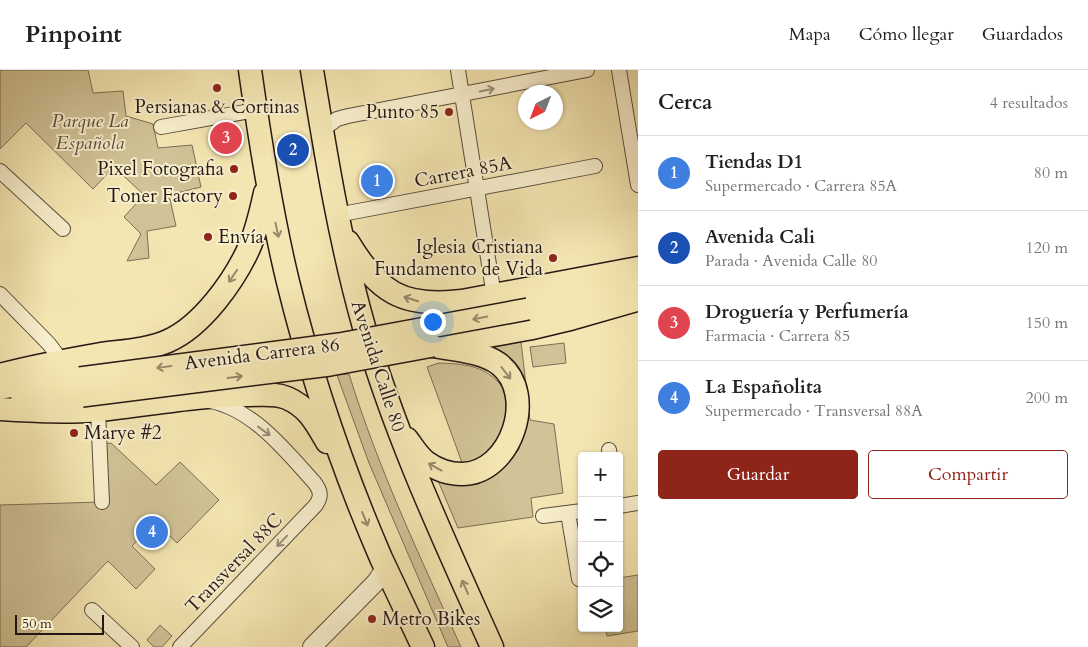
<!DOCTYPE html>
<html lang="es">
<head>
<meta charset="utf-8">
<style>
	body { margin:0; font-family:Cardo,serif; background:#f6f6f6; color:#222 }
	.controls { position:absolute; right:15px; bottom:15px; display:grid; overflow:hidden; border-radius:5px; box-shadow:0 1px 4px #0004 }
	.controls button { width:45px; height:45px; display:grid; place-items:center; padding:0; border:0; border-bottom:1px solid #e0e0e0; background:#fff; color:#222; font:25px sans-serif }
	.compass { position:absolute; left:518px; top:15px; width:45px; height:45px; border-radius:50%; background:#fff; box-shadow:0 1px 4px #0004; rotate:222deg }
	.scale { position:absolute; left:15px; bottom:12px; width:89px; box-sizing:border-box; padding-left:5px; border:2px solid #251814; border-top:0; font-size:14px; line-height:18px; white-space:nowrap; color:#251814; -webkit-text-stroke:4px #f8efcd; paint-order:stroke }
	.you { position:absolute; left:432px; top:251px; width:18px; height:18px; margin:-12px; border:4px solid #fff; border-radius:50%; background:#1a73e8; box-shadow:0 0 0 8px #1a73e833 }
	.badge { display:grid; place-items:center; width:32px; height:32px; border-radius:50%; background:#8f2418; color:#fff; font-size:16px; font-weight:700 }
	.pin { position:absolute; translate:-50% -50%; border:2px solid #fff; box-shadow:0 1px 5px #0006 }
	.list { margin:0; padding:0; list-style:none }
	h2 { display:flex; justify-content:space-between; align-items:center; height:65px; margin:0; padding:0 20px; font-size:21px }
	h2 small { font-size:16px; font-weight:400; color:#767676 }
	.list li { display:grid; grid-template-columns:32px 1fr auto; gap:15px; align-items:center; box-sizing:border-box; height:75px; padding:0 20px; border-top:1px solid #e0e0e0 }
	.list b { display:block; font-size:19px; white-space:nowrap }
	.list p { margin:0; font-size:16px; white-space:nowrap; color:#767676 }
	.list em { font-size:16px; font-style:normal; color:#767676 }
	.actions { display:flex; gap:10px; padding:15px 20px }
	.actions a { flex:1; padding:11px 0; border:1px solid #8f2418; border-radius:5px; text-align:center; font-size:18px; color:#8f2418 }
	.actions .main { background:#8f2418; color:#fff }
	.icon { flex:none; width:28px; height:28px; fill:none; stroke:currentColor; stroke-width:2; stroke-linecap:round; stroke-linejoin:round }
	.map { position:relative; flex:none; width:638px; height:577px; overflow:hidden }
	header { display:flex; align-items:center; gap:30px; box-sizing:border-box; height:70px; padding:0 25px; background:#fff; border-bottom:1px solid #e0e0e0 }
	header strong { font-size:24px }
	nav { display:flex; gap:28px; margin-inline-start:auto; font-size:18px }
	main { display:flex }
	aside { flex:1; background:#fff }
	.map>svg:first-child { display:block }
</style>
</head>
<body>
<header>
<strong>Pinpoint</strong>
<nav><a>Mapa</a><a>Cómo llegar</a><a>Guardados</a></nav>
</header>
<main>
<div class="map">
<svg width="638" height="577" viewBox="0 0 638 577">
	<rect width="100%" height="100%" fill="#f4e6b2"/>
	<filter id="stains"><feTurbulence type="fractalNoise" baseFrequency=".004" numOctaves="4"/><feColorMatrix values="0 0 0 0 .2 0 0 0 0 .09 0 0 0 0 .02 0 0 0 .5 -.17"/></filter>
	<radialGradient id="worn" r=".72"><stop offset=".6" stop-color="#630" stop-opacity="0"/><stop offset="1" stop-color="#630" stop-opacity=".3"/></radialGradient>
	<path fill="#d1c397" stroke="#7b6e56" d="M0,0H88L93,23L123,21L126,46L153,54L158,78L192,75L201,117L169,125L176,156L147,161L149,188L127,191L141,164L124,147L144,125L114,97L93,119L26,53L0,79Z
		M521,272L530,350L554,354L563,423L531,428L533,447L458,458L436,406L453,413L478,414L504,398L519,379L526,348L490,278Z
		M564,273L566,293L533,297L530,277Z
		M439,293C463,294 483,295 499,313C503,317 508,325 508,330C509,338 502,367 500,377L464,398L427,297Z
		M349,304C378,398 420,487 461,577H448L369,393L337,305Z
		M111,373L156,415L180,392L219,430L177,473L155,452L132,476L155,499L136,519L108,491L26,577H0V435L101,432L99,375Z
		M638,505V561L607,566L606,558H619V508Z
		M160,555L172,566L162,577H154L147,570Z"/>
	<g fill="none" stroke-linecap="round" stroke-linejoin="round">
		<defs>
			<path id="minor" d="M458,0L494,226
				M619,0L638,115
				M161,57L256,40
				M322,60L337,49L348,46L587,0
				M0,101L63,159
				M337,145L595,96
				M0,224L49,274L61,290
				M98,340L102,432
				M609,380L610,386
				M619,436L638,433
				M568,443L579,509
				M543,446L582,441
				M92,540L132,577
				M180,577L315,436C322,427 321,421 314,412C286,381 253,339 210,331"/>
			<path id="tertiary" d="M312,577L376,512L386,497"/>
			<path id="primary" d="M528,239L560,232L638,209
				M438,275L530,259L572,249L638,230
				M0,318L80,308
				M20,334L82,326"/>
			<path id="trunk" d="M250,0C260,71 271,142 288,212C311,306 343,400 381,488C395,518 409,547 423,577
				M312,0C326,86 340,172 364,257C396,368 445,472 492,577
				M348,172C378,222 402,238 462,231L638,198
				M0,305C33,296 67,290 101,284C123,281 148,280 168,271C202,256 234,211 249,178C257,160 261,141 265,123
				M0,339C33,341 66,343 99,340C149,335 198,325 249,325C262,325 275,323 287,328C308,337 316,353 327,372
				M407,369C413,377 418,386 426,392C437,400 449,404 462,404C511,404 538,324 499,294C481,281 454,280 433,276"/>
		</defs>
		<use href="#minor" stroke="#594c3c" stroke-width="16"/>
		<use href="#tertiary" stroke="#594c3c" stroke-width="20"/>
		<use href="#primary" stroke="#251814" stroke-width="24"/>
		<use href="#trunk" stroke="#251814" stroke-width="25"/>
		<use href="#minor" stroke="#f8efcd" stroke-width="14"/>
		<use href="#tertiary" stroke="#f8efcd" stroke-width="18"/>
		<use href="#primary" stroke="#f4e6b2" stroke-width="21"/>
		<use href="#trunk" stroke="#f4e6b2" stroke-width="22"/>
		<defs>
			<path id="primary-bridge" d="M80,308L339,274L528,239
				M82,326L330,295L433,276"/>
		</defs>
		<use href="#primary-bridge" stroke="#251814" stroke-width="24" stroke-linecap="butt"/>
		<use href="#primary-bridge" stroke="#f4e6b2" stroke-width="21"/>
	</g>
	<defs><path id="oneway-shaft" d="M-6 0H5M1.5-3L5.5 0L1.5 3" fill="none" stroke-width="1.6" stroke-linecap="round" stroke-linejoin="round" transform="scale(1.25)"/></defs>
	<g stroke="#998e7a">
		<use href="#oneway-shaft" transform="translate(487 20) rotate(-11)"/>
		<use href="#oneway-shaft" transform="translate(264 361) rotate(36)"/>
		<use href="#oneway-shaft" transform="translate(282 471) rotate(134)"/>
	</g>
	<g stroke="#97896b">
		<use href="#oneway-shaft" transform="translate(277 160) rotate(78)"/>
		<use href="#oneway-shaft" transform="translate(233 206) rotate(124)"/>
		<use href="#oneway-shaft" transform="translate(411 229) rotate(-163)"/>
		<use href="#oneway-shaft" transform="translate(480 248) rotate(169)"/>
		<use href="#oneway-shaft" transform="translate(164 297) rotate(172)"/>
		<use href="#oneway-shaft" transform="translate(506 303) rotate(52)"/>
		<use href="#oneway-shaft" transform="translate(235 307) rotate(-7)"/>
		<use href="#oneway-shaft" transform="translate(435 397) rotate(-151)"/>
		<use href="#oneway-shaft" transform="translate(365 449) rotate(68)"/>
		<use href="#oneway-shaft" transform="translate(465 517) rotate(-114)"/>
	</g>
	<g fill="#8f2418" stroke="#f8efcd" stroke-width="2">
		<circle cx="217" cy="18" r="5"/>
		<circle cx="449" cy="42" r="5"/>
		<circle cx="234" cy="99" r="5"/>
		<circle cx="233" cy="126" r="5"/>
		<circle cx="208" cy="167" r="5"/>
		<circle cx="553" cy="188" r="5"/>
		<circle cx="74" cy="363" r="5"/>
		<circle cx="372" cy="549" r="5"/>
	</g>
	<g text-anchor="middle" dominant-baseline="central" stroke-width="4" stroke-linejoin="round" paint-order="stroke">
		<g font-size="19" fill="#251814" stroke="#f8efcd" text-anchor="end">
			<text x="217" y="37" text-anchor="middle">Persianas &amp; Cortinas</text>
			<text x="439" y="42">Punto 85</text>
			<text x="224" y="99">Pixel Fotografia</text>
			<text x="223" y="126">Toner Factory</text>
			<text x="218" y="167" text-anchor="start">Envía</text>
			<text x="543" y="177">Iglesia Cristiana<tspan x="543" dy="22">Fundamento de Vida</tspan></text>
			<text x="84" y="363" text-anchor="start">Marye #2</text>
			<text x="382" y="549" text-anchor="start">Metro Bikes</text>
		</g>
		<g font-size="19" font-style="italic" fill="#594b3b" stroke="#f8efcd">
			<text x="90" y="51">Parque La<tspan x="90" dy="22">Española</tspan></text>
		</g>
		<g font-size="19" fill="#251814" stroke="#f8efcd">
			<text transform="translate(463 102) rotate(-11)">Carrera 85A</text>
			<text transform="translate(262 284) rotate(-7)">Avenida Carrera 86</text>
			<text transform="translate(378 296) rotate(72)">Avenida Calle 80</text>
			<text transform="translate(234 493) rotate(-46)">Transversal 88C</text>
		</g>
	</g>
	<rect width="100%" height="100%" filter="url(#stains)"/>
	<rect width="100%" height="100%" fill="url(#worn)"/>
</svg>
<div class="controls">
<button>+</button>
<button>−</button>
<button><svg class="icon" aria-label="locate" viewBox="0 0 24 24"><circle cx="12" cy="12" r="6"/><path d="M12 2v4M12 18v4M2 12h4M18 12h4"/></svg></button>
<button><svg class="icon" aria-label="layers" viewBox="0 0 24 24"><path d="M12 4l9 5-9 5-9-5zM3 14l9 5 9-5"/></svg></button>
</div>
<svg class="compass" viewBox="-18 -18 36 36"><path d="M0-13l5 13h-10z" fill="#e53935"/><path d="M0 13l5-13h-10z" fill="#767676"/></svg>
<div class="scale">50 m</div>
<div class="you"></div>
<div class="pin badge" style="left:377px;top:111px;background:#3f7fe0">1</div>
<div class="pin badge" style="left:293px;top:80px;background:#1a4fb4">2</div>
<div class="pin badge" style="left:226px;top:68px;background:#e0444e">3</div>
<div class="pin badge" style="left:152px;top:462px;background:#3f7fe0">4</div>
</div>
<aside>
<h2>Cerca<small>4 resultados</small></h2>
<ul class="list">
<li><span class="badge" style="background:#3f7fe0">1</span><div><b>Tiendas D1</b><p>Supermercado · Carrera 85A</p></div><em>80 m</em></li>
<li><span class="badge" style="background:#1a4fb4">2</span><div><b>Avenida Cali</b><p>Parada · Avenida Calle 80</p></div><em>120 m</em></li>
<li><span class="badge" style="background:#e0444e">3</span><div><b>Droguería y Perfumería</b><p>Farmacia · Carrera 85</p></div><em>150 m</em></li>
<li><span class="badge" style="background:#3f7fe0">4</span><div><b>La Españolita</b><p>Supermercado · Transversal 88A</p></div><em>200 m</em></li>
</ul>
<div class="actions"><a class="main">Guardar</a><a>Compartir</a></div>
</aside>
</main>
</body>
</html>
